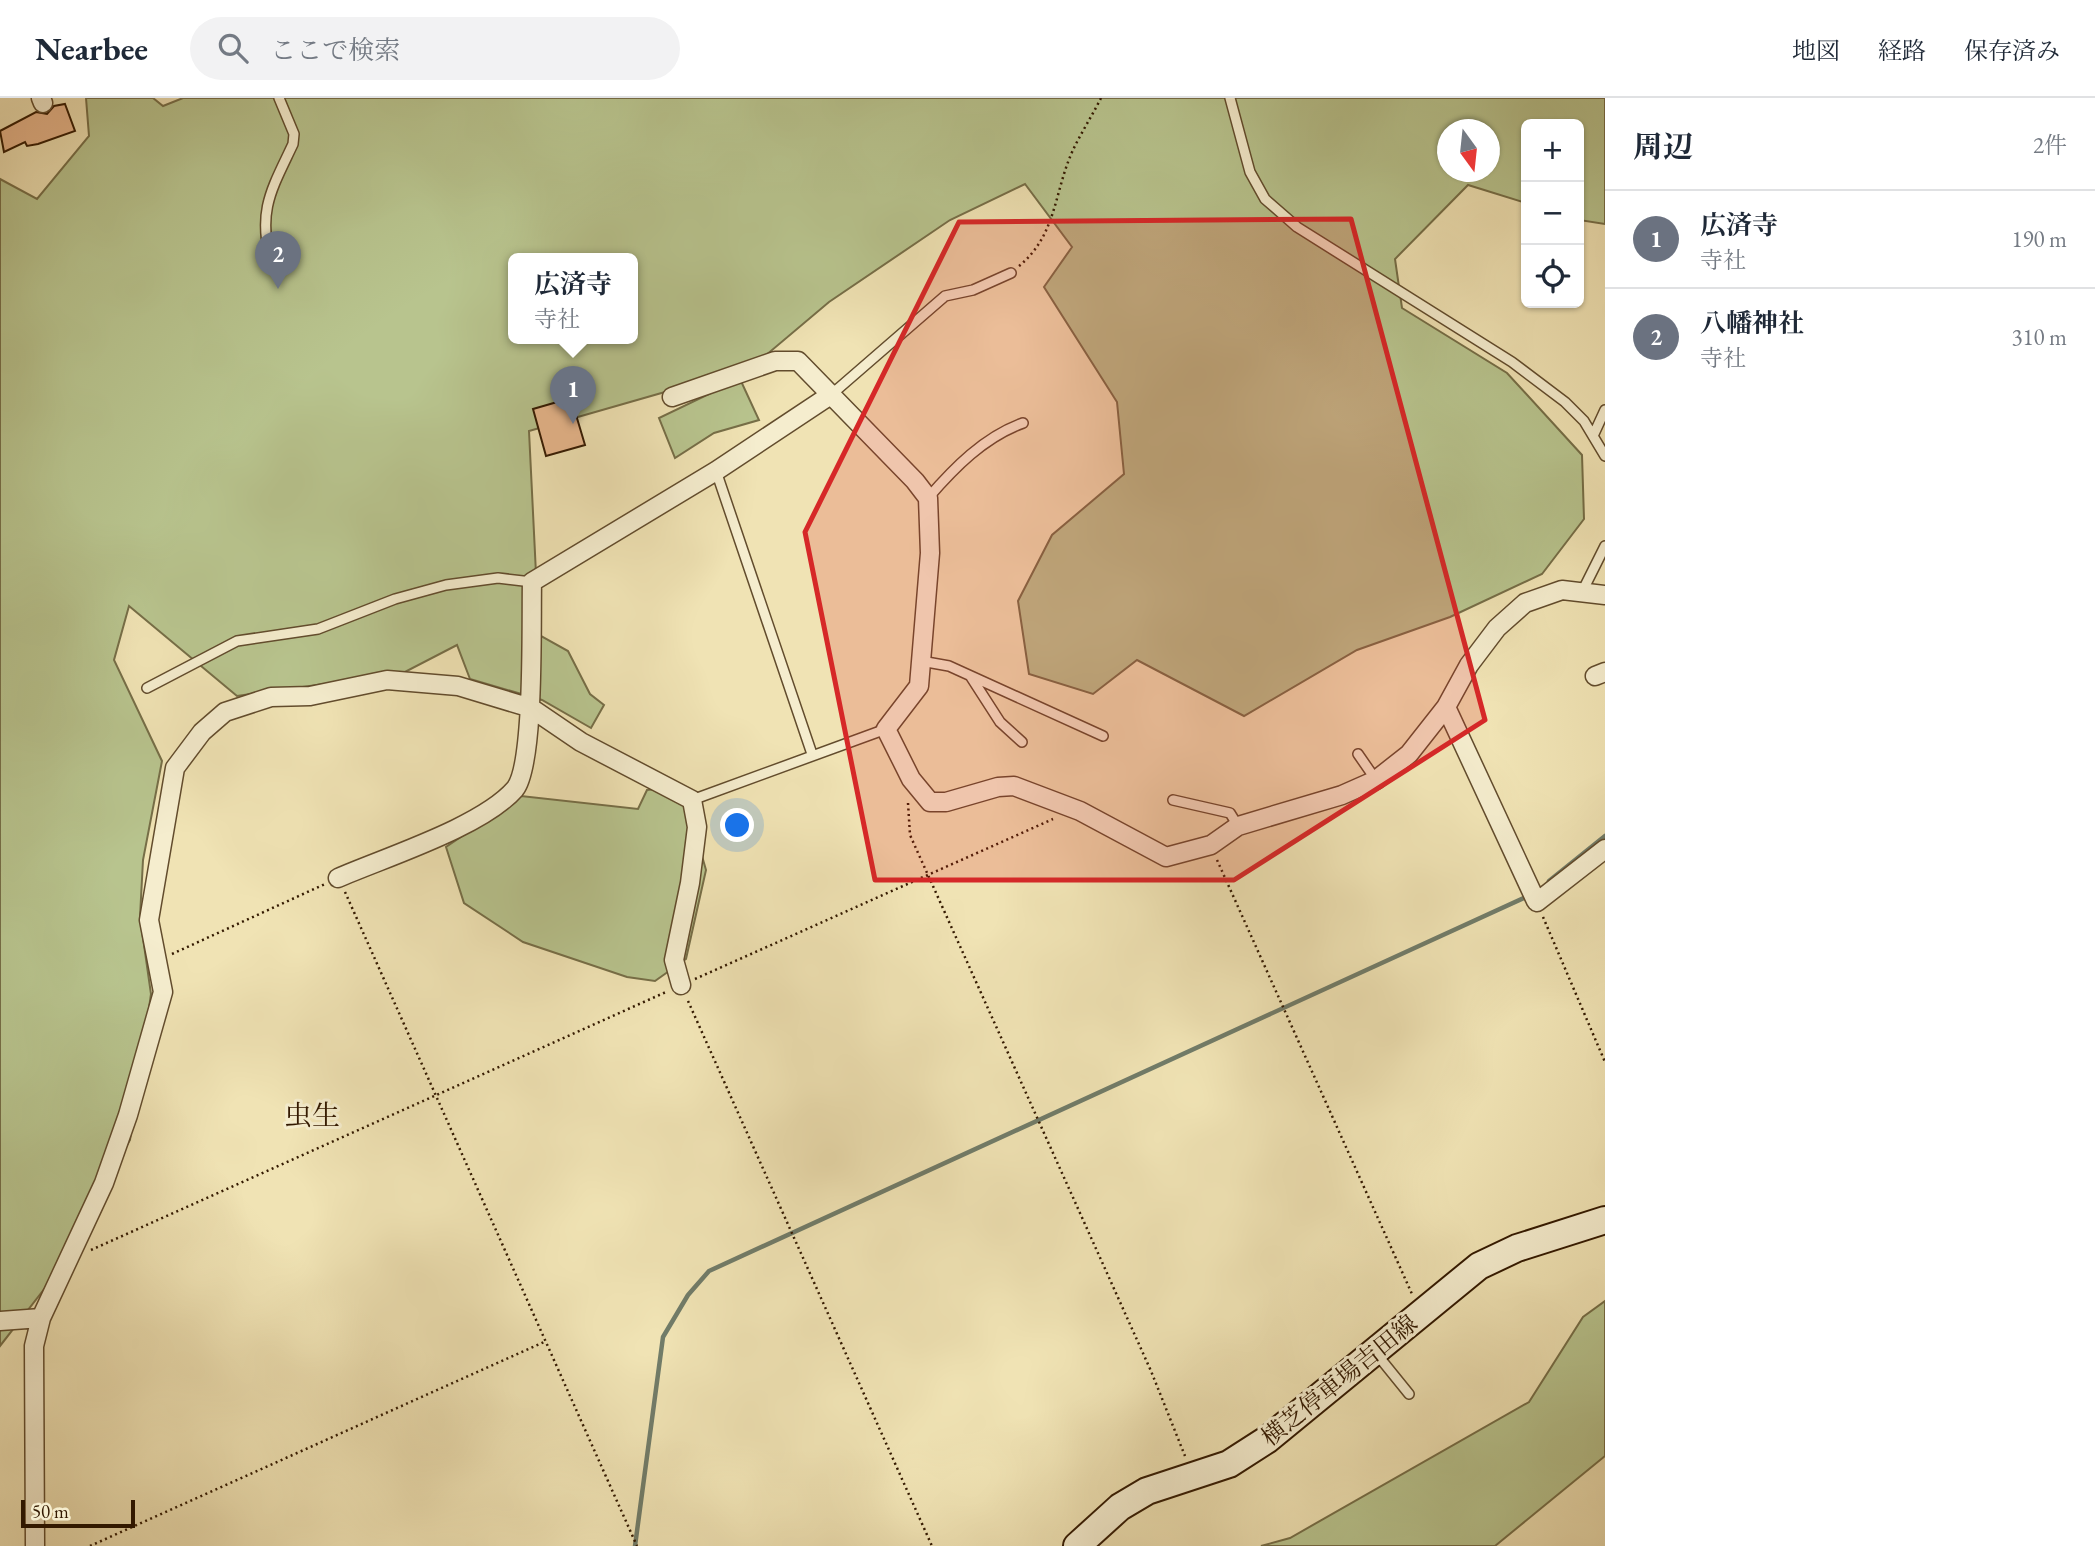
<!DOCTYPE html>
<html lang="ja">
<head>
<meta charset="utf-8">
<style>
	body { margin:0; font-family:"EB Garamond","Noto Serif JP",serif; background:#f2f2f3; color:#1f2937 }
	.controls { position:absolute; right:21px; top:21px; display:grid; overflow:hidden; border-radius:10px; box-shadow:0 2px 5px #0004 }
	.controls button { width:63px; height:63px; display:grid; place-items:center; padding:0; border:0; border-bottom:2px solid #e0e1e3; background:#fff; color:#1f2937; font:35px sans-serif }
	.compass { position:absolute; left:1437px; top:21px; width:63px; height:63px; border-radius:50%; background:#fff; box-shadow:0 2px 5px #0004; rotate:165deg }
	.scale { position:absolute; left:21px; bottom:18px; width:114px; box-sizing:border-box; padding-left:7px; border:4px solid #331900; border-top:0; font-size:19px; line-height:24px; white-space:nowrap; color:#331900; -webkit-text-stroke:5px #f5edce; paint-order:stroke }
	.you { position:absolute; left:738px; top:728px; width:24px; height:24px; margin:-18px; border:5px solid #fff; border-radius:50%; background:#1a73e8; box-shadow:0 0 0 10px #1a73e833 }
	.badge { display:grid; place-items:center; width:46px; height:46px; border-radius:50%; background:#8f2418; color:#fff; font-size:23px; font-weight:700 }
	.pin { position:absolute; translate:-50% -58px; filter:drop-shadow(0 2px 4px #0008) }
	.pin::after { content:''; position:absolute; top:37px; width:24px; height:21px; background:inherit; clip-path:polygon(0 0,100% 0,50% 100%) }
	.popup { position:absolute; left:508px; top:155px; width:130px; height:91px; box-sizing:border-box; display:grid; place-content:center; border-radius:10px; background:#fff; filter:drop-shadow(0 2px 5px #0005); font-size:23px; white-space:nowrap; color:#747a83 }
	.popup b { font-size:26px; color:#1f2937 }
	.popup::after { content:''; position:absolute; left:50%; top:100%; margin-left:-14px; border:14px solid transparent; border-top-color:#fff }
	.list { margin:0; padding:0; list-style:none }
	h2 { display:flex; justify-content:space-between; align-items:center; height:91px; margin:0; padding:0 28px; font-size:30px }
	h2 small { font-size:23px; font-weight:400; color:#747a83 }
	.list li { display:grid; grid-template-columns:46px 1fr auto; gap:21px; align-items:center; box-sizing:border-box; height:98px; padding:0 28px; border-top:2px solid #e0e1e3 }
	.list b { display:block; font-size:26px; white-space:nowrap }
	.list p { margin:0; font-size:23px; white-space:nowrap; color:#747a83 }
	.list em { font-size:23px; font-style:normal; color:#747a83 }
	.icon { flex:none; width:38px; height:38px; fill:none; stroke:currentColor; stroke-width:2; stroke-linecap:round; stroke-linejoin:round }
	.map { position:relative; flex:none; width:1605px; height:1448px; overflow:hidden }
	header { display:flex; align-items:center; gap:42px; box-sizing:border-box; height:98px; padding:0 35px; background:#fff; border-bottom:2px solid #e0e1e3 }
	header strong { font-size:33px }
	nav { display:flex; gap:38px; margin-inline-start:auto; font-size:24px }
	.search { width:490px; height:63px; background:#f2f2f3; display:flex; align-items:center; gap:18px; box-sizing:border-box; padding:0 24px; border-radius:38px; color:#747a83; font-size:26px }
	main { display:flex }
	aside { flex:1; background:#fff }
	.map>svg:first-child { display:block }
</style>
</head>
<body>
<header>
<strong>Nearbee</strong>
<div class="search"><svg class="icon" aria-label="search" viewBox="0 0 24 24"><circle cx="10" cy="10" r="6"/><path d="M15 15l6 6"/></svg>ここで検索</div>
<nav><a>地図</a><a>経路</a><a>保存済み</a></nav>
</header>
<main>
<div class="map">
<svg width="1605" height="1448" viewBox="0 0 1605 1448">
	<rect width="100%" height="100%" fill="#f0e3b4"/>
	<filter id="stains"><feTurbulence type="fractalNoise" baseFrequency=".00286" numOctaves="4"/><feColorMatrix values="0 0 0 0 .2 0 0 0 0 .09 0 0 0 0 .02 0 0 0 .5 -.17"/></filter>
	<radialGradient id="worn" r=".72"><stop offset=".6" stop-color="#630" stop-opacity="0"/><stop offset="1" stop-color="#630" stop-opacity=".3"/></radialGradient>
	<path fill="#b8c48e" stroke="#766e47" stroke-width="2" fill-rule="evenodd" d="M86,0H153L163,8L183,0H1605V126L1579,122V26H1526V105L1468,87L1395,161L1402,210L1507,275L1582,357L1584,421L1542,476L1450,519L1357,552L1244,618L1137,562L1093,596L1029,576L1018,503L1052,437L1124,376L1117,304L1044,189L1072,149L1025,86L950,122L829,204L752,269L529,333L539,537L568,553L590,596L604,607L591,630L542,602L470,581L457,547L403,575L237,598L129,508L114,562L162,663L143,762L140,819L151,896L130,1042L45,1190L0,1248V81L37,101L89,38ZM1448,32H1490V74H1448ZM514,160H632V240H514Z
		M740,281L759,322L714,335L675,360L659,320Z
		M682,688L706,772L686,861L655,883L627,879L523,844L464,805L446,749L521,698L638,711L647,692Z
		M1605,1203V1358L1495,1448H1261L1290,1440L1529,1304L1583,1219Z"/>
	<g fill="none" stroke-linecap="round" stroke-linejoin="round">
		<path stroke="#717c69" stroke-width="4.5" d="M1549,783L1605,738
			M635,1448L663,1239L688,1197L709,1173L1528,798"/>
	</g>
	<path fill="#e9b88e" stroke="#331900" stroke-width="2" d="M65,6L75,33L38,46L27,48L25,44L4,54L0,33L36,14L47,16L54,8Z
		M571,300L585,347L546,358L533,311Z"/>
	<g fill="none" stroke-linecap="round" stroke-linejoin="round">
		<defs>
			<path id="service" d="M1230,0L1250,74L1265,101L1297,129L1512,264L1565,304L1584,323L1605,358
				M271,164C257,112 272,91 293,46L294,36L279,0
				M832,296L945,198L973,192L1011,175
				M1593,338L1605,312
				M716,373L812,656
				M928,400C954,370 984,339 1023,325
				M1583,492L1605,448
				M921,563L949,568L1103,638
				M971,579L1000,624L1022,644
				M147,590L237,543L318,531L395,501L446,487L498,480L532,484
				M1358,656L1376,682
				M692,702L886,631
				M1173,702L1230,715L1238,728
				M1375,1254L1409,1296"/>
			<path id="minor" d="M41,0L43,5
				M672,299L775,263H798L915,383L928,400L930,455L919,588L886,631L911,681L930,704H946L998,689L1014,688L1080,713L1166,759L1211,747L1238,728L1342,697L1376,682L1409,656L1446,609L1469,567L1497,530L1525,505L1562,492L1605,497
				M1595,578L1605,574
				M1446,609L1536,803
				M338,780C386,759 482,729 515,691C535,666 531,522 532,484L716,373L832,296
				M1537,804L1605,751
				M0,1223L41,1220
				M35,1448L34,1248L41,1220L104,1085L128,1017L163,894L149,822L175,670L202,634L225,614L271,599L310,598L387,582L458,588L531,610L581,644L692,702L697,729L690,785L674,862L681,887"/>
			<path id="secondary" d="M1077,1448L1120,1409L1147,1393L1229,1366L1268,1341L1479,1168L1517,1150L1605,1122"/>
		</defs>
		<use href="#service" stroke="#624c2d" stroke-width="12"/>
		<use href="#minor" stroke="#624c2d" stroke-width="21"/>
		<use href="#secondary" stroke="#331900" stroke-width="30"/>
		<path stroke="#331900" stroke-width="2.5" stroke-dasharray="2 3.5" stroke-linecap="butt" d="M1019,168C1057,137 1054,93 1073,52C1081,35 1092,18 1101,0
			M908,705L910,737L1151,1273L1185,1358
			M1217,762L1412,1196
			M345,794L637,1448
			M1543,819L1605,964
			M172,856L325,786
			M695,881L1053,721
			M688,903L932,1448
			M91,1152L666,894
			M90,1448L544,1244"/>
		<use href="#service" stroke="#f5edce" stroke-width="9"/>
		<use href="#minor" stroke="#f5edce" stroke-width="18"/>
		<use href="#secondary" stroke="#f5edce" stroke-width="26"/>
	</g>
	<path fill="#d62828" fill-opacity="0.2" stroke="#d62828" stroke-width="5" stroke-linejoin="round" d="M1351,121L1485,622L1234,782H875L805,434L959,124Z"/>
	<g text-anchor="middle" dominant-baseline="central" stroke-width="6" stroke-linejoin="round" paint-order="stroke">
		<g font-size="24" fill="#331900" stroke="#f5edce">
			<text transform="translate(1339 1282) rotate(-39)">横芝停車場吉田線</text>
		</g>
		<g font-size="28" fill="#331900" stroke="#f5edce">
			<text x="312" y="1017">虫生</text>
		</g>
	</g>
	<rect width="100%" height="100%" filter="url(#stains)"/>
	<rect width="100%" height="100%" fill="url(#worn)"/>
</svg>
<div class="controls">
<button>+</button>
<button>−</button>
<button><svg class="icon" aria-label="locate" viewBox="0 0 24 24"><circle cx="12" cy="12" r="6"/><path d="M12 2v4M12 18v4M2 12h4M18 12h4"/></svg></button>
</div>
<svg class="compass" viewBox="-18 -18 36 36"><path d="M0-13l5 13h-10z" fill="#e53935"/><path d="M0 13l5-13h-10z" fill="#747a83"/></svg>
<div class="scale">50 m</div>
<div class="you"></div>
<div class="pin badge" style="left:573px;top:326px;background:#6b7280">1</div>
<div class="popup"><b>広済寺</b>寺社</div>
<div class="pin badge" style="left:278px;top:191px;background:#6b7280">2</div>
</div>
<aside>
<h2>周辺<small>2件</small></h2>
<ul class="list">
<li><span class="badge" style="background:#6b7280">1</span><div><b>広済寺</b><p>寺社</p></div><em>190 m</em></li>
<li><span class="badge" style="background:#6b7280">2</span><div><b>八幡神社</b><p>寺社</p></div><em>310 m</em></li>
</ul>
</aside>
</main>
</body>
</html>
